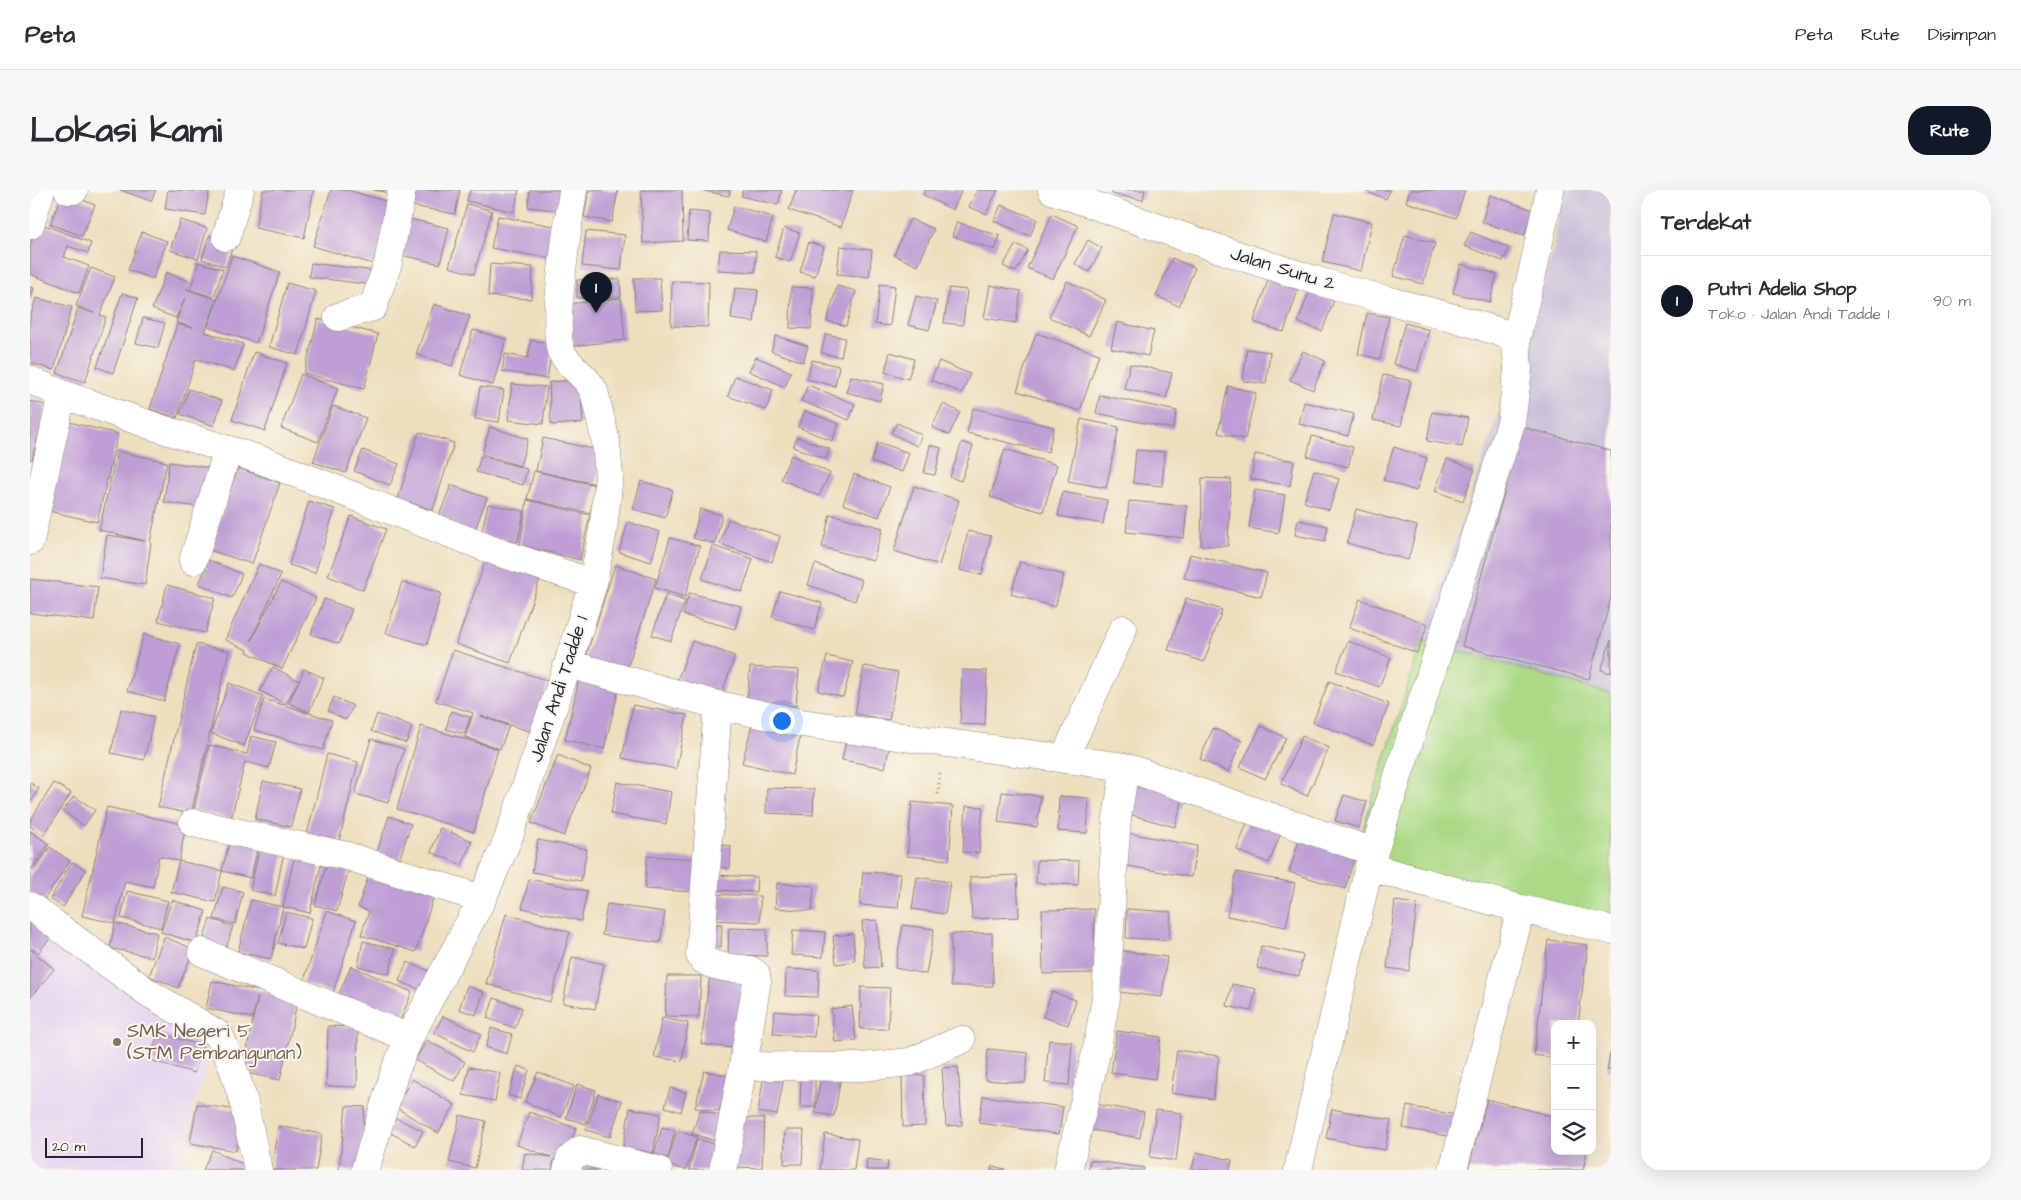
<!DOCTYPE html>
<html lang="id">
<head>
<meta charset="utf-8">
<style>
	body { margin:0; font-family:"Architects Daughter",sans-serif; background:#f7f7f7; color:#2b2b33 }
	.controls { position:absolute; right:15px; bottom:15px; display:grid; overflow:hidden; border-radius:10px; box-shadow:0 5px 20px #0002 }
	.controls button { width:45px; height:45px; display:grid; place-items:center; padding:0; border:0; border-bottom:1px solid #e1e1e2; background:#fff; color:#2b2b33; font:25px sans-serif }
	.scale { position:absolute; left:15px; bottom:12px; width:98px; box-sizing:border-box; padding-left:5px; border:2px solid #22223b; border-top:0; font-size:14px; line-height:18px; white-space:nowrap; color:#22223b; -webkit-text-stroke:4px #fbf7ec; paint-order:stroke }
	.you { position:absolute; left:751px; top:530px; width:18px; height:18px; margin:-12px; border:4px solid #fff; border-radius:50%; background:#1a73e8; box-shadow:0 0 0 8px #1a73e833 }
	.badge { display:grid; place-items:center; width:32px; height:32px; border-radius:50%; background:#111827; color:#fff; font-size:16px; font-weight:700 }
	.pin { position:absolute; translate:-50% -41px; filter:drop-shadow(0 1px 2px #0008) }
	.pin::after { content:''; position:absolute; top:26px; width:18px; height:15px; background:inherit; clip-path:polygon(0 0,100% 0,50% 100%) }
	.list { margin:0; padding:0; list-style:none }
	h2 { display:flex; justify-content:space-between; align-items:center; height:65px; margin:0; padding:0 20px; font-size:21px }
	h2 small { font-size:16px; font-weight:400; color:#7c7c81 }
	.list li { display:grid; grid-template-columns:32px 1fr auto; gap:15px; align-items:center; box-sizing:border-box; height:90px; padding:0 20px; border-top:1px solid #e1e1e2 }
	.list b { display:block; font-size:19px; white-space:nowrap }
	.list p { margin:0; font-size:16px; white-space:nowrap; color:#7c7c81 }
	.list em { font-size:16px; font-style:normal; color:#7c7c81 }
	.icon { flex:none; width:28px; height:28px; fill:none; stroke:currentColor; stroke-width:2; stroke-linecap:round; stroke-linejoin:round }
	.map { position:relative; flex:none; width:1581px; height:980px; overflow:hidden; border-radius:20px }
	header { display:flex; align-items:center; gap:30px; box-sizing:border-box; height:70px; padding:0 25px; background:#fff; border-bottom:1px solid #e1e1e2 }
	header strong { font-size:24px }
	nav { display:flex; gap:28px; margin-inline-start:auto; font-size:18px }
	.intro { display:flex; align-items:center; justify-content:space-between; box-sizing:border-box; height:120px; padding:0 30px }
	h1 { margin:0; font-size:35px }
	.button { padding:12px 22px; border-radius:20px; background:#111827; color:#fff; font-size:18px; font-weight:700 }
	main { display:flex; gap:30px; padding:0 30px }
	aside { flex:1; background:#fff; border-radius:20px; box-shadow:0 5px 20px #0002 }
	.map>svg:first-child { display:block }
</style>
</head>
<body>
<header>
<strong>Peta</strong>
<nav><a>Peta</a><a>Rute</a><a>Disimpan</a></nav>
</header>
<div class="intro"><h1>Lokasi kami</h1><a class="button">Rute</a></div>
<main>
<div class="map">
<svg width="1581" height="980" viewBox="0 0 1581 980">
	<rect width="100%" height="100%" fill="#fbf7ec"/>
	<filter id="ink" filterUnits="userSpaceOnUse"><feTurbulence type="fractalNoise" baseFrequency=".02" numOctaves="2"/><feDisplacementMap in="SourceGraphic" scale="10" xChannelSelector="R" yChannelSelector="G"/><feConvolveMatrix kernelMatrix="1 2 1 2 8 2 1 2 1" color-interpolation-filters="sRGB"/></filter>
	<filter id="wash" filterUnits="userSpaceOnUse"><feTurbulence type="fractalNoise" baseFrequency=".0096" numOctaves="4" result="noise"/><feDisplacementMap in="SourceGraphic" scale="20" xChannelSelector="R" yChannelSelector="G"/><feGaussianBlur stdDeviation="1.12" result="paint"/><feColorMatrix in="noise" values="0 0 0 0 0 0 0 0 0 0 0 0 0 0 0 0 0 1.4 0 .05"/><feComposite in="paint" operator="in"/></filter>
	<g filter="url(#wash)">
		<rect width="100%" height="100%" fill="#eddfbe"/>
		<path fill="#e5d3f0" d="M0,725L165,836L182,867L163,916L156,980H0Z"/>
		<path fill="#c7c0d8" d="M1532,0H1581V504L1392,450L1523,62Z"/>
		<path fill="#abd986" stroke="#667e60" d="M1392,450L1581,504V730L1324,666Z"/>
		<g id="blocks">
			<path fill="#be9ed4" d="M90,0H126L121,11Z
				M138,0L179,2L175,25L135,19Z
				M233,0H284L274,48L225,38Z
				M301,0H318L365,14L346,75L283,56Z
				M344,0H372L371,5Z
				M386,0H430L425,24L383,16Z
				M440,0H489L484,22L437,11Z
				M500,0H538L536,21L498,17Z
				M559,0H588L582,32L554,27Z
				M611,0H652L653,51L613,53Z
				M670,0H700L699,6Z
				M713,0H752L748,15L711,6Z
				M766,0H823L811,37L759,20Z
				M895,0H932L923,20L893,5Z
				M947,0H968L956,24L939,17Z
				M1082,0H1115L1113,10L1082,4Z
				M1332,0H1360L1356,9Z
				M1380,0H1435L1426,28L1376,12Z
				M33,2L65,15L52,46L20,34Z
				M1460,5L1503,20L1494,46L1452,32Z
				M437,14L462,21L444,84L419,77Z
				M971,15L1007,29L1000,46L964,31Z
				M704,16L743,27L736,52L697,40Z
				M659,21L680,23L679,51L657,50Z
				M1304,23L1342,32L1331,81L1292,72Z
				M1022,24L1048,36L1023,89L997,78Z
				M468,26L535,38L528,70L461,58Z
				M380,29L419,38L410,74L371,65Z
				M880,29L904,39L888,76L864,65Z
				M150,30L177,38L168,69L140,60Z
				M927,32L970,46L965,60L922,46Z
				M9,33L61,53L58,63L38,56L34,67L59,76L49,103L0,84V55Z
				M754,38L770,43L760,72L745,67Z
				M556,41L595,45L591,80L552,76Z
				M112,42L137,51L123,89L98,80Z
				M1441,42L1479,58L1473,71L1434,56Z
				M180,45L204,53L196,77L172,69Z
				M1375,45L1405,53L1393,94L1363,86Z
				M1058,50L1072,58L1059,82L1045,74Z
				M779,52L794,57L785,86L770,82Z
				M986,54L998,60L986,82L973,76Z
				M810,56L842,60L839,87L807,84Z
				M690,60L726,61L725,82L688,80Z
				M202,66L250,82L226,153L178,137Z
				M1142,68L1165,78L1149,116L1126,106Z
				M168,72L193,79L184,107L160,100Z
				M281,73L345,81L344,95L279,87Z
				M460,74L503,77L501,109L458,106Z
				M1431,74L1467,84L1460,112L1423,103Z
				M61,78L85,87L70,125L76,127L55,192L27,183L48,118L64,123L46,116Z
				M136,82L161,92L157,99L187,110L175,142L213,154L204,181L166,169L147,228L120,219L147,134L163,138L146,132L155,108L146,128L122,119Z
				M604,88H630L632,120L605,121Z
				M590,89L591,107L547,108V90Z
				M1238,90L1268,100L1254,142L1224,132Z
				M642,91L679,92L678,137L641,136Z
				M1037,91L1076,110L1059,146L1019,127Z
				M257,93L286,101L268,165L239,157Z
				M850,94L865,96L860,136L845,134Z
				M960,95L991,101L986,133L954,128Z
				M807,96L826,101L816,136L797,131Z
				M0,97L4,98L0,111Z
				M761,97L783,98L781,139L760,138Z
				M705,98L728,100L724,132L701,129Z
				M919,98L937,100L933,135L914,133Z
				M1279,102L1304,111L1292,141L1268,132Z
				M92,103L108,108L83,183L67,177Z
				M886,106L907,111L899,140L878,135Z
				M6,108L42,117L24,180L0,173V128Z
				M591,108L595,150L543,156L538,114Z
				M404,114L440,126L422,176L386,164Z
				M1337,123L1359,127L1350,169L1328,164Z
				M113,128L135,133L128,158L106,153Z
				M288,129L348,144L334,199L274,183Z
				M1087,132L1124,141L1118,166L1081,158Z
				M1375,133L1399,140L1387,181L1363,174Z
				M443,140L476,149L463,195L430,185Z
				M1006,143L1069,164L1050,221L987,201Z
				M796,144L815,148L811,167L791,163Z
				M746,146L778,156L773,172L741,161Z
				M501,150L523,153L517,189L472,181L475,164L498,168Z
				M1217,159L1240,162L1236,194L1213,191Z
				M1273,161L1295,171L1283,200L1260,190Z
				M224,162L257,173L235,241L202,230Z
				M860,162L884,169L878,189L855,182Z
				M726,167L761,182L755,197L719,181Z
				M782,170L809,176L805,196L777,189Z
				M909,171L940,184L932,203L901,190Z
				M1100,174L1142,183L1136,208L1094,199Z
				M271,184L308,198L288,252L251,238Z
				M1353,185L1381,191L1371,236L1343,230Z
				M705,186L743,200L736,220L698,206Z
				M821,186L854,194L850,211L816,202Z
				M550,190L553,233L521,235L519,192Z
				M482,194L517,197L513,234L478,230Z
				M778,195L825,214L819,230L771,211Z
				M1198,196L1226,203L1215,249L1188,243Z
				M450,197L474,200L469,232L445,229Z
				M159,199L192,211L184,236L150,224Z
				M1070,205L1147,221L1143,239L1066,223Z
				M0,211L16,215L2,270L0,269Z
				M1274,212L1324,224L1318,246L1269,234Z
				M913,214L930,222L919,245L902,237Z
				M303,216L336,228L316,283L283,272Z
				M943,218L1024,237L1018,262L937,243Z
				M775,221L809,234L802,251L768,237Z
				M1402,222L1438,228L1432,257L1397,251Z
				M1051,229L1089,237L1076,298L1038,291Z
				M35,231L88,244L67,332L14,320Z
				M867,233L892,245L887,256L861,243Z
				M460,237L498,249L490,276L452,264Z
				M1492,237L1581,261V407L1559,489L1432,456Z
				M389,242L424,253L403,320L368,309Z
				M1282,246L1323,257L1318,277L1277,266Z
				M767,247L800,259L796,269L763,257Z
				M513,248L573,261L566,294L506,281Z
				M848,252L879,263L872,282L841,272Z
				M932,252L943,256L931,291L920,287Z
				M900,255L911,258L905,285L894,283Z
				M1364,257L1397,268L1386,301L1353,290Z
				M975,259L1027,275L1013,322L960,307Z
				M333,260L369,274L360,295L324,281Z
				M1106,260L1135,262L1132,296L1103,293Z
				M87,261L137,272L120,352H121L115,395L70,388L77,345L115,351L69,340Z
				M1225,264L1264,271L1260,296L1221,289Z
				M761,265L800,283L789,306L751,289Z
				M451,266L497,279L493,295L446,282Z
				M1417,269L1445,279L1433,311L1405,301Z
				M139,272L181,278L175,318L134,312Z
				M208,278L250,293L222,374L179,360Z
				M1284,280L1309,289L1299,320L1274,312Z
				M504,281L566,295L560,323L497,309Z
				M824,284L860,297L849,327L813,314Z
				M1172,288L1201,289L1198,356H1171Z
				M611,291L643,300L635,328L603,319Z
				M421,295L457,308L444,342L408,329Z
				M884,296L929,310L909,375L864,361Z
				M1225,300L1255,305L1249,343L1219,338Z
				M1032,302L1077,310L1073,334L1028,326Z
				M497,310L560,325L550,370L490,355Z
				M279,311L305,319L285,383L259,375Z
				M1099,311L1157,316L1154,348L1096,342Z
				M458,314L494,321L488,352L451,345Z
				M670,319L692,325L685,354L663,348Z
				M1326,319L1387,336L1378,370L1317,353Z
				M800,324L853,338L843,371L792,357Z
				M321,326L356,339L333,400L298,386Z
				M698,329L750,346L742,372L690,354Z
				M1268,330L1298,336L1295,351L1265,345Z
				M598,332L630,342L621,372L589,362Z
				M938,341L961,346L952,385L930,380Z
				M640,348L670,356L655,407L625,398Z
				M683,356L723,369L712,402L672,389Z
				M458,364L512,383L480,473L426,454Z
				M1160,364L1237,383L1231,407L1154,388Z
				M179,370L212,384L202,408L169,394Z
				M990,372L1034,385L1025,417L981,404Z
				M229,374L251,384L221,451L251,392L286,408L252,479L217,462L218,460L195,450Z
				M785,374L832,390L825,411L778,395Z
				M585,375L626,389L596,482L555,469Z
				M0,389L68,397L64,431L0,423Z
				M372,392L411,403L397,455L356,443Z
				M137,395L185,408L175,443L128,431Z
				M750,401L792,413L784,440L742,427Z
				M659,403L711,416L705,439L653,425Z
				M636,404L655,411L641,451L622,445Z
				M1156,408L1192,420L1174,472L1138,460Z
				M294,409L322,419L309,454L281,444Z
				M1330,409L1398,434L1387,463L1319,438Z
				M114,444L150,454L134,511L97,501Z
				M1581,450V483L1571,480Z
				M662,451L705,466L691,506L647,491Z
				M1318,451L1361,468L1349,497L1306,481Z
				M166,454L199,461L161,624L128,617Z
				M423,460L519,491L502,542L451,526L479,536L470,559L435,547L443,523L406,511Z
				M797,466L823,472L813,507L788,501Z
				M834,476L868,482L859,530L825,524Z
				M243,477L269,491L274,479L294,488L279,522L259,513L268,492L256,514L230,501Z
				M720,477L769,480L766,516L717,513Z
				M932,480L957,481L955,535L930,534Z
				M549,489L589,498L574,559L535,550Z
				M1299,491L1359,514L1343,555L1283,532Z
				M199,493L233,506L214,556L181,543Z
				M304,507L323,516L316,530L298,521Z
				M234,509L302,530L293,560L224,540Z
				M603,515L657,525L646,579L592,568Z
				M91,519L124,527L114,570L81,563Z
				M421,521L440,527L435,544L416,539Z
				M347,524L382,537L376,553L341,541Z
				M723,531L771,542L762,585L712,573Z
				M391,536L468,559L444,642L367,619Z
				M1231,536L1256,548L1235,589L1210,577Z
				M1183,538L1212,551L1198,582L1170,569Z
				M818,542L861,550L855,578L812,570Z
				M221,546L246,552L239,578L215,572L201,629L164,620L179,555L217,564Z
				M1272,546L1299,558L1277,606L1251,594Z
				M341,549L374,559L358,613L325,604Z
				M297,564L328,572L308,656L276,649Z
				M528,565L561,579L534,646L501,633Z
				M1108,589L1155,602L1145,637L1098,624Z
				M233,591L270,599L261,637L225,629Z
				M587,592L641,602L636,634L581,624Z
				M0,593L9,598L0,613Z
				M24,593L41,603L14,645L0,636V631Z
				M737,598L784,599L783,625L736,623Z
				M972,602L1011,606L1007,637L968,632Z
				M1314,605L1337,612L1329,638L1305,631Z
				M44,606L65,620L54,636L33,621Z
				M1029,606L1059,608L1057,643L1028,641Z
				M882,612L923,616L919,670L877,666Z
				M936,616L953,617L949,663L933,662Z
				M77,617L156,635L149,671L129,666L123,697L95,691L85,733L52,726Z
				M1220,625L1253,638L1239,673L1207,660Z
				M359,626L381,634L369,670L347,662Z
				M410,638L442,651L432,675L401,662Z
				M0,641L19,654L0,681Z
				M1098,643L1167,656L1161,687L1092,675Z
				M1271,644L1326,662L1315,699L1259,682Z
				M201,645L229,652L221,688L192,681Z
				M508,650L557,659L551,691L502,682Z
				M683,654L701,656L700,678L681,677Z
				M20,657L40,671L13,711L0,702V685Z
				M230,657L254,662L245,706L220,700Z
				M266,660L293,666L280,723L253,717Z
				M617,666L668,669L666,702L615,699Z
				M298,669L320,675L307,721L285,715Z
				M1007,670L1049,671L1048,695L1006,693Z
				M149,671L192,681L185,712L141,702Z
				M42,672L56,680L33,717L20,709Z
				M341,678L406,699L386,762L331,745L339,721L328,717Z
				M833,682L871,684L868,718L830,715Z
				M1206,682L1265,693L1256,737L1197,726Z
				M683,685L727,687L726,702L683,700Z
				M987,685L989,727L942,729L940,687Z
				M887,687L920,692L915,724L882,719Z
				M499,689L557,701L551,731L492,718Z
				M747,693L784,696L782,721L745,718Z
				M193,697L213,702L205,734L184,729Z
				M97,701L138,711L131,738L91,728Z
				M679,704L730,706V732L678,730Z
				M142,710L176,721L166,753L131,742Z
				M221,710L253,717L241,769L208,762Z
				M1365,711L1387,714L1379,781L1357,778Z
				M577,714L635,722L630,753L572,745Z
				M1064,719L1065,783L1013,784L1012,720Z
				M1097,719L1141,722L1139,750L1096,748Z
				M297,721L326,731L303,803L273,793Z
				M256,722L282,728L274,759L248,753Z
				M476,724L540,742L520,812L456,794Z
				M0,726L23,745L8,763L0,757Z
				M180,729L203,736L194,765L171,757Z
				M847,730L851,777L835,778L832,731Z
				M85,733L127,743L122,767L80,758Z
				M674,734H692L691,757L674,756Z
				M873,735L904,739L896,784L865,778Z
				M699,738L737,739V766L698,765Z
				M763,740L795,742L793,767L761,765Z
				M962,743L963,796H921V744Z
				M823,744L825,771L806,774L803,746Z
				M134,747L164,759L148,798L119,786Z
				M1518,750L1558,755L1548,834H1525V868L1504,865Z
				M333,751L365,759L359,784L328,776Z
				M1231,756L1273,765L1269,786L1227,778Z
				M0,759L24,779L0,808Z
				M1093,761L1137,767L1132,807L1088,802Z
				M542,767L574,774L565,819L533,813Z
				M377,772L399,781L391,800L369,791Z
				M321,776L382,802L367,838L305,813Z
				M756,779L789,780L788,807L755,806Z
				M680,784L718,789L709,859L671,854Z
				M637,786H671L669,827L635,826Z
				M182,791L268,809L250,890L212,882L228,807L222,828L176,818Z
				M1202,794L1226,799L1221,821L1197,816Z
				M437,796L454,802L446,825L429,819Z
				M831,797L860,798L858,839H830Z
				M1022,802L1046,810L1038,835L1013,827Z
				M464,808L492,818L485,838L457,828Z
				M822,816L826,850L805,852L801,819Z
				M745,821L786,825L784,847L743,844Z
				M413,826L451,844L443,862L404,843Z
				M632,828L658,833L652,871L624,867Z
				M298,836L328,837L327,897L296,896Z
				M461,838L482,844L477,864L456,857Z
				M1087,841L1131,847L1125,889L1081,883Z
				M128,843L173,856L164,883L120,870Z
				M397,850L435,872L424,891L385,870Z
				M1019,850L1042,852L1039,895L1015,893Z
				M958,859L998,863L995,893L955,890Z
				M1147,860L1189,866L1183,909L1141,903Z
				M1580,864H1581V880H1577Z
				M488,876L499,880L490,909L478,905Z
				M439,877L470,883L465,911L433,905Z
				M928,877L932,935L916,936L912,878Z
				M735,878L755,881L747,925L728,922Z
				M792,879L812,882L804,926L785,923Z
				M771,880L785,881V917H770Z
				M674,881L701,886L689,921L665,918Z
				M508,882L544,896L531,927L495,912Z
				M872,885H894L895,936L873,937Z
				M382,889L425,915L408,943L365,917Z
				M547,894L566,900L556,934L536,928Z
				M640,898L656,903L651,922L635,917Z
				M568,904L592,911L580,947L556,940Z
				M953,906L1033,917L1029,944L949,933Z
				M1457,909L1525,927V961H1557L1553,980H1438Z
				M167,914L213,921L206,961L160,953Z
				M1065,914L1114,922L1110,948L1061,940Z
				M316,916L335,917L329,980H309Z
				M1377,916L1426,925L1423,947L1373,938Z
				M600,918L631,924L623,963L593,957Z
				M1302,919L1361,930L1355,960L1296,948Z
				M670,920L696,927L689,952L662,944Z
				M1126,920L1152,923L1146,971L1120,967Z
				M499,922L546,938L534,972L524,969L522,980H492L495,963L521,967L487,955Z
				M430,925L456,931L445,978L419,972Z
				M366,928L393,941L385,956L359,942Z
				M707,928H734L732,978L705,977Z
				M248,936L292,944L286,980H241Z
				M632,937L645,940L638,968L624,964Z
				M755,940H774L772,974H754Z
				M647,941L667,947L656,980L636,975Z
				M795,944L828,949L824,980H790Z
				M667,949L695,957L689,980H659Z
				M182,960L226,980H173Z
				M1166,962L1202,970L1200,980H1162Z
				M837,969L858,972L857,980H836Z
				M1060,970L1114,978V980H1058Z
				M545,971L570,975V980H544Z
				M962,976L975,979V980H961Z"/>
		</g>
	</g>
	<g filter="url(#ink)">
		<use href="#blocks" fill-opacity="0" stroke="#88807c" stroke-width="1"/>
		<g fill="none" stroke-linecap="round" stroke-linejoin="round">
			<defs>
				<path id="minor" d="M38,0H44
					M1022,0C1112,32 1202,65 1294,93C1358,112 1424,125 1486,148
					M0,35L11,0
					M196,47L210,0
					M308,127L343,117L358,73L372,0
					M0,190L32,204L126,237L234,271L470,363L563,393
					M0,351L32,204
					M163,371L198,260
					M538,474L688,515L771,533L1095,577L1344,662
					M688,515L670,765C675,778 707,778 720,780L726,784L727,791L713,876L693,980
					M1034,569L1093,439
					M163,633L317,666L452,709
					M1339,677L1491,719L1581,740
					M0,716L117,802L189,845L201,872L213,909L228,980
					M172,762L379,848
					M713,876L832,877L880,872L931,850
					M335,980L365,881L379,848L452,709L478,649L538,474L563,393L573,340L579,287L576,252L564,201C556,185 540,178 532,163C520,142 539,30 543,0
					M537,980L540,969L550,960L628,980
					M1038,980L1066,863L1076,808L1083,684L1087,628L1095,577
					M1268,980L1339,677L1481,233L1488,180L1486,148L1503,80L1520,0
					M1423,980L1491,719"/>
			</defs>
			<use href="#minor" stroke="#88807c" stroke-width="29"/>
			<path stroke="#88807c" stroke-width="3" stroke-dasharray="1 4" stroke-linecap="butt" d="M908,604L910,581"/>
			<use href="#minor" stroke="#fff" stroke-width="28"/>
		</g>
	</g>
	<circle fill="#8d6e63" stroke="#fbf7ec" stroke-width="2" cx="87" cy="852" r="5"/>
	<g text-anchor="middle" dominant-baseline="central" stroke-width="4" stroke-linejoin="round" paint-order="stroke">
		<g font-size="19" fill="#22223b" stroke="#fbf7ec">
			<text transform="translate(1253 79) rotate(17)">Jalan Sunu 2</text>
			<text transform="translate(529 499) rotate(-72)">Jalan Andi Tadde 1</text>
		</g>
		<g font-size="19" fill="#785e54" stroke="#fbf7ec" text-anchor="start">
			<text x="97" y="841">SMK Negeri 5<tspan x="97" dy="22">(STM Pembangunan)</tspan></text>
		</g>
	</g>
</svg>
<div class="controls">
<button>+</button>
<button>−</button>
<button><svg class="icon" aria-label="layers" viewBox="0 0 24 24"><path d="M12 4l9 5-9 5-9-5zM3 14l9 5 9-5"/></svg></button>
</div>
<div class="scale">20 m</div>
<div class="you"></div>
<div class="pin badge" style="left:566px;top:123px">1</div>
</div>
<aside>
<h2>Terdekat<small></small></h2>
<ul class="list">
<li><span class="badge">1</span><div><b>Putri Adelia Shop</b><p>Toko · Jalan Andi Tadde 1</p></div><em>90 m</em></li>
</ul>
</aside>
</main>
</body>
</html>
